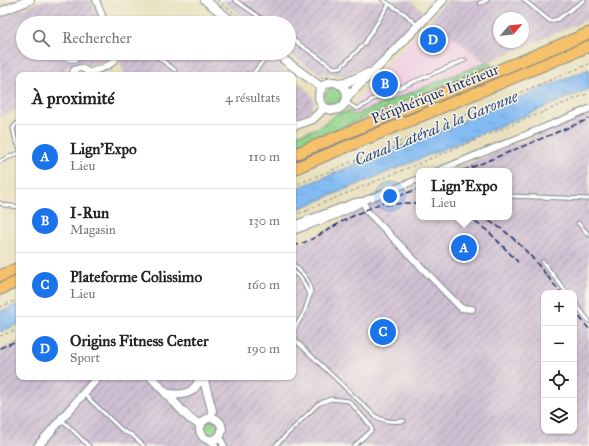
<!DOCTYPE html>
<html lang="fr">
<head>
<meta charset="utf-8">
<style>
	body { margin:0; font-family:"IM FELL Great Primer",serif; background:#f6f6f6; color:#222 }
	.controls { position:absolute; right:12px; bottom:12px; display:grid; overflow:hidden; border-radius:8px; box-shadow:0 1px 3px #0004 }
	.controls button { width:36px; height:36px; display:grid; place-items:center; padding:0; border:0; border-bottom:1px solid #e0e0e0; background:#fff; color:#222; font:20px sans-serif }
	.compass { position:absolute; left:493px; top:12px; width:36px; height:36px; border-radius:50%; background:#fff; box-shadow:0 1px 3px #0004; rotate:62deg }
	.you { position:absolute; left:390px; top:196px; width:14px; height:14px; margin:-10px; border:3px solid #fff; border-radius:50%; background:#1a73e8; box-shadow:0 0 0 6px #1a73e833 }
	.badge { display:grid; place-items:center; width:26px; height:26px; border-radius:50%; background:#1a73e8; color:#fff; font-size:13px; font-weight:700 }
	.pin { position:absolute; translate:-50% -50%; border:2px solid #fff; box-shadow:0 1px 4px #0006 }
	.popup { position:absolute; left:416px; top:168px; width:96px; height:52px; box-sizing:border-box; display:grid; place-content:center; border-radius:8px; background:#fff; filter:drop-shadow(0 1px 3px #0005); font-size:13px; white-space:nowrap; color:#767676 }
	.popup b { font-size:15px; color:#222 }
	.popup::after { content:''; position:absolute; left:50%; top:100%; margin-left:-8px; border:8px solid transparent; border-top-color:#fff }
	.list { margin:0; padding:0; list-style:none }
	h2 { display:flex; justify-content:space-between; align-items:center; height:52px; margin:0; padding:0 16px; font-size:17px }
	h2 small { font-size:13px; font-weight:400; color:#767676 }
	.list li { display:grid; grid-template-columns:26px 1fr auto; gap:12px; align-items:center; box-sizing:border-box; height:64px; padding:0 16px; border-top:1px solid #e0e0e0 }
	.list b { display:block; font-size:15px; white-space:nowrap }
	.list p { margin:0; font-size:13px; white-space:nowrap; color:#767676 }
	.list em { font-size:13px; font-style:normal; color:#767676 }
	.icon { flex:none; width:22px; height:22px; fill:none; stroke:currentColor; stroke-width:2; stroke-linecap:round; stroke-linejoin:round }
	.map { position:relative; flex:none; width:589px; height:446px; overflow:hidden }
	.search { position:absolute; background:#fff; box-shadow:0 1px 3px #0004; left:16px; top:16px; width:280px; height:44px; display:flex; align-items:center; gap:10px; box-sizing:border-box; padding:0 14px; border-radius:22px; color:#767676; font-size:15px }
	.panel { position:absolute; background:#fff; box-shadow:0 1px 3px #0004; left:16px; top:72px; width:280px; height:308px; border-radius:8px }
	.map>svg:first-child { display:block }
</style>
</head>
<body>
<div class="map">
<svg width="589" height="446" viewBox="0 0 589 446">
	<defs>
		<pattern id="industrial-furrows" width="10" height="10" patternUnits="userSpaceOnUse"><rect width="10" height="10" fill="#cebed1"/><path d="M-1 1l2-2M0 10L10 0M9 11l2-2" fill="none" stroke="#a69bad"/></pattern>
		<pattern id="grass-dots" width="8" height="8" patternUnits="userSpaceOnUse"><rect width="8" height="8" fill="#94d58c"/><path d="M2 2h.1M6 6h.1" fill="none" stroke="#7fb77b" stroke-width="1.8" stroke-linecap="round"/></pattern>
		<pattern id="water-ripples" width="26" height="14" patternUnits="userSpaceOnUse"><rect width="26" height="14" fill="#83bbf3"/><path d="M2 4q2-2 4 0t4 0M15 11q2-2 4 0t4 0" fill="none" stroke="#6a98c8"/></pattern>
	</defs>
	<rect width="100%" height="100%" fill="#f7f3e8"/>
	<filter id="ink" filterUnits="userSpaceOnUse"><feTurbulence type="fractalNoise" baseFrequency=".025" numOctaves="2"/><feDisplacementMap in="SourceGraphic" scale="8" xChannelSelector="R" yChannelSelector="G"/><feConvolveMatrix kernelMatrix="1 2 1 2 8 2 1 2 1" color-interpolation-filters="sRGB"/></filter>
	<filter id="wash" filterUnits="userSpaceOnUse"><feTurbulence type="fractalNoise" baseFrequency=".012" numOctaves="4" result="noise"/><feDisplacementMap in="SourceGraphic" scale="16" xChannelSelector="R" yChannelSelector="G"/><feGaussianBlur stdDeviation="0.9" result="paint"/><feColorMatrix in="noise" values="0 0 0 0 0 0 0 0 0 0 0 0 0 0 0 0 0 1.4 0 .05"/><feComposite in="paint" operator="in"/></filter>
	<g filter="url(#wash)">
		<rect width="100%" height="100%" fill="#e8e0bc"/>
		<path fill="#f1d0e3" d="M431,19L486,63L354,116L349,111L384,67Z"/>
		<path fill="url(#industrial-furrows)" fill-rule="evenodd" d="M44,0H90L100,23H23V53H111V57L107,60L92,65L81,62L66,67L68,73L66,75H19V109L0,117V18Z
			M221,0H410L423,11L378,59L345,76L320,73L301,62L289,53V23H250Z
			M447,0H589V19L486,63L431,19ZM499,18H523V42H499Z
			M214,15L224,23H205Z
			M128,16L137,23H112Z
			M122,53H264L291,75H125L120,62Z
			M293,77L310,93L314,100L312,108L308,112L298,118H293Z
			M589,113V446H0V349L19,341V377H293V244L310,239L370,205L419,185V217H509V171H451ZM544,293H574V431H544Z"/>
		<path fill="url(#grass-dots)" stroke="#588275" d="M489,61L492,66L293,147V134H299L309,131L320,127L335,115L350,111L354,115Z
			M325 96a8 8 0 1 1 16 0a8 8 0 1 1-16 0Z
			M204 429a8 8 0 1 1 16 0a8 8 0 1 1-16 0Z"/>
		<path fill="url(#water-ripples)" stroke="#4f75a8" d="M589,69V89L293,211V190Z
			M19,304V324L0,332V312Z"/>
	</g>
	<g filter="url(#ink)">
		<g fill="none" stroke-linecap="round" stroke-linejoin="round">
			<defs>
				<path id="service" d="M235,0L268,23
					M383,0L405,14L417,25
					M524,0L550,21L558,19L584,0
					M480,3L487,0
					M289,37L334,68L341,67L364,44L389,4
					M64,53C65,60 69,61 76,60
					M152,53L175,70
					M76,60L79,56V53
					M252,75L269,53
					M346,102L357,109L367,104L371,100L465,60
					M19,121L13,128L15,138L19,147
					M0,161L19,153
					M509,196L589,199
					M0,203L4,205L19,207
					M578,223L589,235
					M543,262L567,293
					M293,264L305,276L309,283L311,292L304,313L296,326L294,333L296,341L375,416C384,422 393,422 404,421
					M293,272L301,278L310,296
					M574,302L589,321
					M84,394L124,432L132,435L144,446
					M61,419L89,446
					M275,446L318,404L331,399L349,401L371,426L372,430L354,446"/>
				<path id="minor" d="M96,0L105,23
					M88,73C98,69 117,66 117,53
					M72,75L74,70L80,68L86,70L88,75
					M438,171L589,109
					M363,201L367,211L461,308L472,309
					M293,225L355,202L361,201
					M293,231C312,224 347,213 363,201L419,179
					M221,435V440L224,446
					M211,440L215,446"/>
				<path id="tertiary" d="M205,0L234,23
					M0,12L30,0
					M275,53L321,87
					M319 96a14 14 0 1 1 28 0a14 14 0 1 1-28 0Z
					M339,84L345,83L368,73
					M347,98L353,91L383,62L443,0
					M293,126L313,119L324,108
					M151,377L189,418L201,425
					M203,377L212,410L211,418
					M166,393C181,397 196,394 200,377
					M200 429a11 11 0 1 1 22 0a11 11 0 1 1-22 0Z
					M38,446L98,377"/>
				<path id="motorway" d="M293,155L589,33
					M293,169L589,46
					M0,276L19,268
					M0,289L19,281"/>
			</defs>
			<use href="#service" stroke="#82888d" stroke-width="5"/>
			<use href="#minor" stroke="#82888d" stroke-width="8"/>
			<use href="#tertiary" stroke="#82888d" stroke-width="10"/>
			<use href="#motorway" stroke="#82888d" stroke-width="13"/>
			<path stroke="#82888d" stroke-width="1" stroke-dasharray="3 3" stroke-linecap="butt" d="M217,0L247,23
				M246,71L249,73
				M320,77L335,78
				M293,107L296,109
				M293,186L589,64
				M307,211L311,208L589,93
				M293,215L307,211L306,213
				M0,307L19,299
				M0,336L19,329
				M192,428L195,433H201"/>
			<use href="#service" stroke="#fff" stroke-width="3"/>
			<use href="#minor" stroke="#fff" stroke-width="6"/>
			<use href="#tertiary" stroke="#fff" stroke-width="8"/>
			<use href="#motorway" stroke="#f5c16b" stroke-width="11"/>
			<path stroke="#1b2f5e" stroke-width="1.5" stroke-dasharray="6 3" stroke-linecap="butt" d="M463,171L589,119
				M386,205L402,203H419
				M468,217L489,232L518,262
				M481,217C516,233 537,264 561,293
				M293,246C313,241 328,229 345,220C369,208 393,197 419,189
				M574,310L589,329
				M0,348L19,340"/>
		</g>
	</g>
	<g text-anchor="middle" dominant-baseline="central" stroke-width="3" stroke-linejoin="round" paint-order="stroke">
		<g font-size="15" fill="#1b2f5e" stroke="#f7f3e8">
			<text transform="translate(435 94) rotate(-22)">Périphérique Intérieur</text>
		</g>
		<g font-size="16" font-style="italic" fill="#355283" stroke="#f7f3e8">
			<text transform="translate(436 128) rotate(-22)">Canal Latéral à la Garonne</text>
		</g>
	</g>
</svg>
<div class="controls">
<button>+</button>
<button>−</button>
<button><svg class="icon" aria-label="locate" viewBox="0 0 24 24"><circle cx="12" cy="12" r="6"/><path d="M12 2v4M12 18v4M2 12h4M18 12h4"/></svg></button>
<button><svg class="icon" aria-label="layers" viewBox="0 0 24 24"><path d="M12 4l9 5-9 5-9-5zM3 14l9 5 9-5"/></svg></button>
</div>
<svg class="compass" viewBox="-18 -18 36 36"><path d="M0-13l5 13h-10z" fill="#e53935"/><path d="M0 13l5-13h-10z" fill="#767676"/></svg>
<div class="you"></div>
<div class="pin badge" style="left:464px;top:248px">A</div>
<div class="popup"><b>Lign'Expo</b>Lieu</div>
<div class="pin badge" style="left:385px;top:84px">B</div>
<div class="pin badge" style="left:383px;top:332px">C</div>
<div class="pin badge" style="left:433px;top:40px">D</div>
<div class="search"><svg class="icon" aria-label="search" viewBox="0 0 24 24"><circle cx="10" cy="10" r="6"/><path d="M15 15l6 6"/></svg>Rechercher</div>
<section class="panel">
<h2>À proximité<small>4 résultats</small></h2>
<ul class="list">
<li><span class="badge">A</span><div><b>Lign'Expo</b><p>Lieu</p></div><em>110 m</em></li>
<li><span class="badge">B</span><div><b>I-Run</b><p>Magasin</p></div><em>130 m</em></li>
<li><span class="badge">C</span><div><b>Plateforme Colissimo</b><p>Lieu</p></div><em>160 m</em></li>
<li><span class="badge">D</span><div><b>Origins Fitness Center</b><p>Sport</p></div><em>190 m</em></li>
</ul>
</section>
</div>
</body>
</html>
